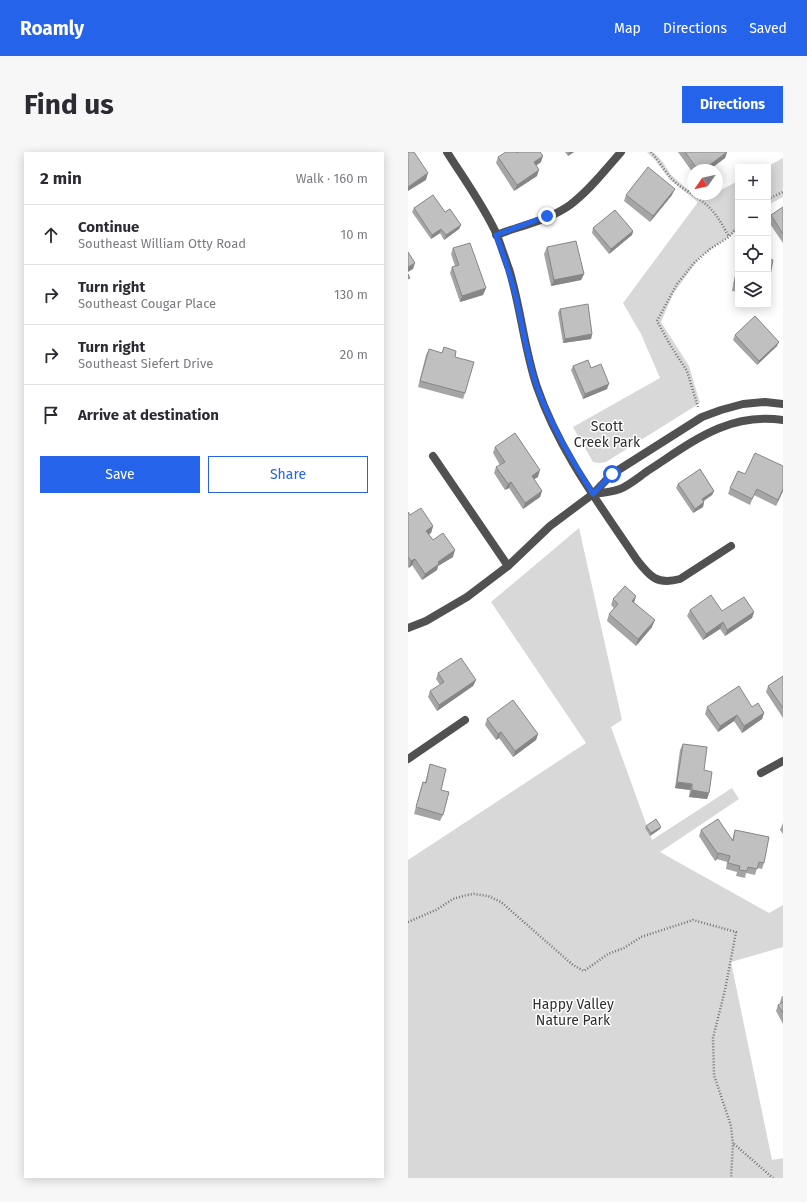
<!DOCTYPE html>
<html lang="en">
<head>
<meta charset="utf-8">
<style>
	body { margin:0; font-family:"Fira Sans",sans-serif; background:#f7f7f7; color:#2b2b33 }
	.controls { position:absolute; right:12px; top:12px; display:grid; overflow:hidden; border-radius:0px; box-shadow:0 2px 10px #0003 }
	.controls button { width:36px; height:36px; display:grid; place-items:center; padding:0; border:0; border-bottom:1px solid #e1e1e2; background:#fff; color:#2b2b33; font:20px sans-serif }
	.compass { position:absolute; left:279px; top:12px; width:36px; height:36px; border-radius:50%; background:#fff; box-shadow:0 2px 10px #0003; rotate:236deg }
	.stop { position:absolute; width:12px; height:12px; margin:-9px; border:3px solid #2563eb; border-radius:50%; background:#fff }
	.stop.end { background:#2563eb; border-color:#fff; box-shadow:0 1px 4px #0008 }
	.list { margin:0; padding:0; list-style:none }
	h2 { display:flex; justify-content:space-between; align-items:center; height:52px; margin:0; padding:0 16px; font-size:17px }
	h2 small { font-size:13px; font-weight:400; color:#7c7c81 }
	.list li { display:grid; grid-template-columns:26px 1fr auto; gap:12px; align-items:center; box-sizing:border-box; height:60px; padding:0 16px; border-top:1px solid #e1e1e2 }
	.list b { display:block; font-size:15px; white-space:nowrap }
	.list p { margin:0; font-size:13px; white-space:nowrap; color:#7c7c81 }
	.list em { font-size:13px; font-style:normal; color:#7c7c81 }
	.actions { display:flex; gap:8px; padding:12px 16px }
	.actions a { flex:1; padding:9px 0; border:1px solid #2563eb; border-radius:0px; text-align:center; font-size:14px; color:#2563eb }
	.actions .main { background:#2563eb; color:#fff }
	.icon { flex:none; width:22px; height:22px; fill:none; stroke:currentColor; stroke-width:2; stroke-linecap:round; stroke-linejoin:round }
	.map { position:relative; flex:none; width:375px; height:1026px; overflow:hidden; border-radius:0px }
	header { display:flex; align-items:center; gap:24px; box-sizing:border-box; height:56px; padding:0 20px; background:#2563eb; color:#fff }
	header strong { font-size:19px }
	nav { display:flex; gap:22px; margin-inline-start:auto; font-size:14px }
	.intro { display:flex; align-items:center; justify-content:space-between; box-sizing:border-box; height:96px; padding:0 24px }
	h1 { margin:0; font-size:28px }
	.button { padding:10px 18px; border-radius:0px; background:#2563eb; color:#fff; font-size:14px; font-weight:700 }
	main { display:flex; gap:24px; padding:0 24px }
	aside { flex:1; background:#fff; border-radius:0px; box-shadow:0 2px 10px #0003 }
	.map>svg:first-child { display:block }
</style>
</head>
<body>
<header>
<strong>Roamly</strong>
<nav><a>Map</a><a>Directions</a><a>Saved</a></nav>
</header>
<div class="intro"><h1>Find us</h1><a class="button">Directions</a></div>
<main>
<aside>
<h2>2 min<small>Walk · 160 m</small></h2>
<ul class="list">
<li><svg class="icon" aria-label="ahead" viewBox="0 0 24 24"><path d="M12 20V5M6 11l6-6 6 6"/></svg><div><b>Continue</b><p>Southeast William Otty Road</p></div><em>10 m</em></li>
<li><svg class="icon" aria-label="right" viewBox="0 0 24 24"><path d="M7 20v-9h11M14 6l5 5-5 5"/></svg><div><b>Turn right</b><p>Southeast Cougar Place</p></div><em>130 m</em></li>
<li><svg class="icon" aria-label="right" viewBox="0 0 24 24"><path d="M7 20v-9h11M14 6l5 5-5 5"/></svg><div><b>Turn right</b><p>Southeast Siefert Drive</p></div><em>20 m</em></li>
<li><svg class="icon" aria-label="arrive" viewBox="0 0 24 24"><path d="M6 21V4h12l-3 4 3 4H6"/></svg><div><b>Arrive at destination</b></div></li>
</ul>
<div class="actions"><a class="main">Save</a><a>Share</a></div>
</aside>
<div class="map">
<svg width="375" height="1026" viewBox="0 0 375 1026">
	<rect width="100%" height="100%" fill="#fff"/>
	<path fill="#d8d8d8" d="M239,0H245L254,9L263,23L285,42L296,47L306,42H309V40L330,29V78L292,105L265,142L253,170L281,214L292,251L198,310L191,311L185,310L165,275L252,226L233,182L215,151L290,50L262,28L247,8Z
		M375,6V45L360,53V15H358Z
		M171,376L214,568L203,575L244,688L324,636L331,647L252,700L361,761L375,753V795L323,810L364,1008L375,1006V1026H0V708L178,591L83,450Z"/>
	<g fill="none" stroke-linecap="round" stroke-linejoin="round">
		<path stroke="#737373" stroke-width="2.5" stroke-dasharray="1 2" stroke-linecap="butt" d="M243,0C252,10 258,22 268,31C275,37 284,41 291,47C306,57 313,70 321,85
			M360,47L375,40
			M290,255L279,219L261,191L249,169L269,132L286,111L302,97L321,85L330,74
			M0,770L28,758L45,747L59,743L66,742L80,744L93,750L165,813L176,819L200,802L216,796L233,785L285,768L328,780L317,838L305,886L306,923L323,974L325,992L323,1026
			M326,992L365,1026"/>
		<path stroke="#515151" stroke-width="8" d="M0,607L57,568"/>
		<path stroke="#515151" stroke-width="8" d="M39,0C56,27 76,54 89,83C93,94 97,106 101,117C113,156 116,197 129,235C151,299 192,353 229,408C242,425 249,433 272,427L323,394
			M88,83C112,74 141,68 162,53C182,38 197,18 213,0
			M25,304L100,414
			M353,621L375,609"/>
		<path stroke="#515151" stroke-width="8" d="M185,342C194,341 204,340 212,337C222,333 232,324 241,318C284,290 320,260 375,268
			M0,476L18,469L59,445L100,414L142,374L185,342L204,322L294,265L313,258L335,252L357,250L375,252"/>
	</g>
	<path fill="#a5a5a5" d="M157,0H166L160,4Z
		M270,0H319L317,6L301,18H285V21Z
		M109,1L133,10L128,14L129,24L106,39L88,11L90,5Z
		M218,43H264L242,70L216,49Z
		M375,55V91L360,69L363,63Z
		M6,56L37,60L53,73L51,77L36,88L32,81L23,87L4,60Z
		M185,76L225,79L224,83L201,102L184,81Z
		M139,95L176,122L173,128L143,134L136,102Z
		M45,96L78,136L75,143L52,150L42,121L44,115L47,114L43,102Z
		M330,107V140L324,139Z
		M152,157L184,182L183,187L155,191L150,161Z
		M327,183L369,194L349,213L325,188Z
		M36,195L47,205L57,241L55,247L10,235L18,203L21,197L34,201Z
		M165,214L183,216L199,237L175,247L163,218Z
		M87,295L130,325L126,327L134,339L132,345L115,357L101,336L97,338L86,321L88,315L92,313L85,301Z
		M270,332L306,339L304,343L296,349V350L295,355L285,361L268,336Z
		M322,336L375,339L368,354L346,343L342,353L320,342Z
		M0,360L2,363L25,374L23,381L21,382L25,388L45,405L30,414L29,418L14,428L4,413L1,416L0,415Z
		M228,444L226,451L244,475L228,494L199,469L201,462L206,456L203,453L205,447Z
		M282,458L346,460L344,466L317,484L312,477L295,488L279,464Z
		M30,521L68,528L65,534L29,559L20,545L22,539L32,533L28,527Z
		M375,524V566L358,540L360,534Z
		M299,555H344L356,561L354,567L334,581L326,569L310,580L297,562Z
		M79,567L130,582L128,588L105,605L91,586L88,588L77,573Z
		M275,592L296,618L301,641L299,647L281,645L282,638L267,636L272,598Z
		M22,612L33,638L35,663L32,669L6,662L13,636L15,630L17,631Z
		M375,671V682L372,678Z
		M238,674L252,677L242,684L237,676Z
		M293,678L324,688L327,678L356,711L354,717L349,716L347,723L338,721L337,726L328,724L329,720L318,717L319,710L309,707L307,709L291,684Z
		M374,844H375V872L368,859L370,853L373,852L372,850Z"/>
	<path fill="#868686" d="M161,0H166L160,4Z
		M319,0L317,6L301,18H295Z
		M135,4L133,10L124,16L126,10Z
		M131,18L129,24L106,39L109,33Z
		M20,21L18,28L0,39V35Z
		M267,37L264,43L242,70L245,64Z
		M53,73L51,77L36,88L38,83Z
		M33,77L32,81L23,87L24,83Z
		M225,79L224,83L201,102L203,97Z
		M7,111L5,117L0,120V115Z
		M176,122L173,128L143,134L146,128Z
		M78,136L75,143L52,150L54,144Z
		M184,182L183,187L155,191L157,187Z
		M371,190L369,194L349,213L351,209Z
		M201,232L199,237L175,247L177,242Z
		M132,318L130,325L121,330L124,324Z
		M103,330L101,336L97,338L100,332Z
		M375,337V339L368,354L370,348Z
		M134,339L132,345L115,357L117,351Z
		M306,339L304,343L292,351L294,347Z
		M296,350L295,355L285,361L287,357Z
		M25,374L23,381L16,385L18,379Z
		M47,398L45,405L30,414L29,418L14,428L17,422L30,410Z
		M7,407L4,413L1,416L3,409Z
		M228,444L226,450L222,455L224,449Z
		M346,460L344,466L317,484L319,478Z
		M247,468L244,475L228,494L230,487Z
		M315,470L312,477L295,488L298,482Z
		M68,528L65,534L29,559L31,553Z
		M356,561L354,567L334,581L336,574Z
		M329,563L326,569L310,580L312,574Z
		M93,580L91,586L88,588L90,582Z
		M130,582L128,588L105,605L107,599Z
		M269,630L284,632L282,638L267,636Z
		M284,638L301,641L299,647L281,645Z
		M253,675L252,677L242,684L243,681Z
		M311,701L309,707L307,709L310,702Z"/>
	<path fill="#c0c0c0" stroke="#868686" d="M0,0H6L20,21L0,35Z
		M98,0H108L109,1L111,0H132L135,4L126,10L131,18L109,33L90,5Z
		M277,0H319L295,18H290Z
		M240,15L267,37L245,64L218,43Z
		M25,43L37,60L42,57L53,73L38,83L33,77L24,83L6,56Z
		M375,55V82L363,63Z
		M207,58L225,79L203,97L185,76Z
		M168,89L176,122L146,128L139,95Z
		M62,91L78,136L54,144L44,115L51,113L45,96Z
		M0,100L7,111L0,115Z
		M360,107L365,108L360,134Z
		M330,113V133L326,132Z
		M0,122L2,126L0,127Z
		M180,152L184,182L157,187L152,157Z
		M347,164L371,190L351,209L327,183Z
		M36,195L48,199L47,205L66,210L57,241L12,229L21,197L34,201Z
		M180,208L183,216L193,212L201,232L177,242L165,214Z
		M107,281L132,318L124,324L134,339L117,351L103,330L100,332L88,315L97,310L87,295Z
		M347,301L375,314V337L370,348L349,337L344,347L322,336L330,319L337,322Z
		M292,317L306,339L294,347L296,350L287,357L270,332Z
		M13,356L25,374L18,379L25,388L35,381L47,398L30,410L31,412L17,422L7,407L3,409L0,405V360L2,363Z
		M217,434L228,444L224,449L247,468L230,487L201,462L210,452L205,447Z
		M303,443L314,459L336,445L346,460L319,478L315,470L298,482L282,458Z
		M53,506L68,528L31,553L22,539L36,530L30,521Z
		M375,524V556L360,534Z
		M331,534L344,555L350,551L356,561L336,574L329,563L312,574L299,555Z
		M105,548L130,582L107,599L93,580L90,582L79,567Z
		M275,592L299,595L296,618L304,620L301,641L284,638V632L269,630Z
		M22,612L38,617L33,638L41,640L35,663L8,655L15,630L18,631Z
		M248,667L253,675L243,681L238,674Z
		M310,667L325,689L327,678L361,685L356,711L351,710L349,717L340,715L339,719L331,718L332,714L320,711L322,704L311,701L310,702L293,678Z
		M375,850V861L370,853Z"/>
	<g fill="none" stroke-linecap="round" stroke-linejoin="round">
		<path stroke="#2563eb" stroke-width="5" d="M139,64L88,83C97,107 105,130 110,155C116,182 120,209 129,235C143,274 164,308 185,342L204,322"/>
	</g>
	<g text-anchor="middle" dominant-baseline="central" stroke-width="3" stroke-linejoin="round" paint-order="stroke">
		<g font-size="14" fill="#2f2f2f" stroke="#fff">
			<text x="199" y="274">Scott<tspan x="199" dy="16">Creek Park</tspan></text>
			<text x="165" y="852">Happy Valley<tspan x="165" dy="16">Nature Park</tspan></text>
		</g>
	</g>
</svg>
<div class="controls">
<button>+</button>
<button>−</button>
<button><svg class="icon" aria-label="locate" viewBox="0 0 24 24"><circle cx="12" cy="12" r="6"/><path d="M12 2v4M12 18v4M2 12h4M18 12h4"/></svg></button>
<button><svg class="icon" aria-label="layers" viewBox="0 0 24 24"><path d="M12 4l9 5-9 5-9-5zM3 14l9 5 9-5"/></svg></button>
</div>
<svg class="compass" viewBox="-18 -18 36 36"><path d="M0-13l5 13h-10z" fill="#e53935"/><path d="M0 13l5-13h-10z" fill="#7c7c81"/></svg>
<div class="stop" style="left:204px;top:322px"></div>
<div class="stop end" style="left:139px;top:64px"></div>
</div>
</main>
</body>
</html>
